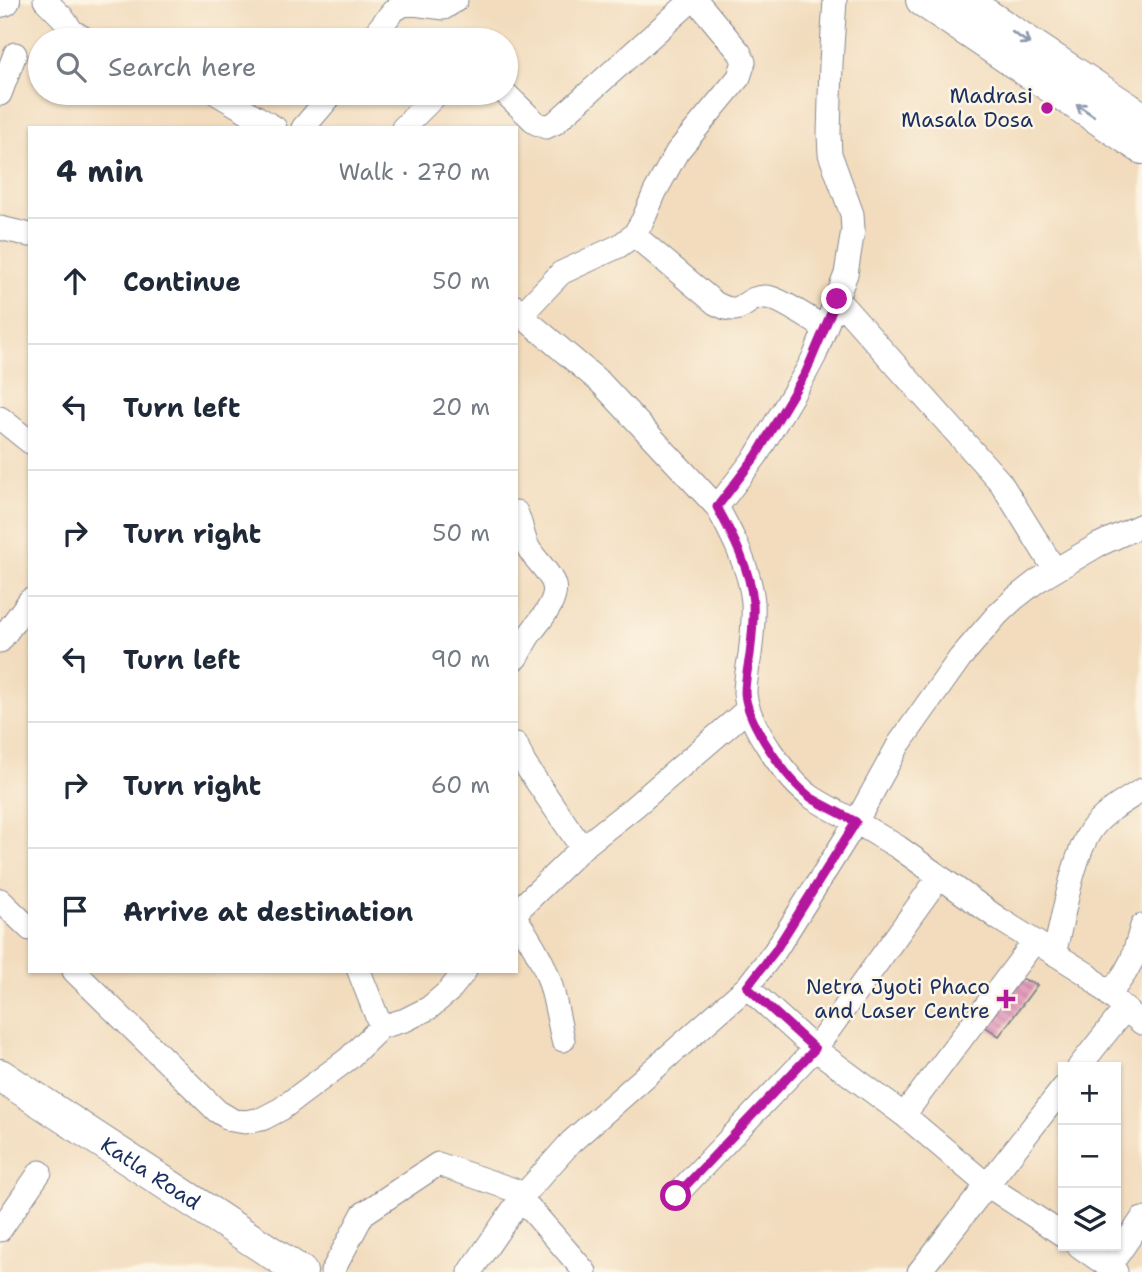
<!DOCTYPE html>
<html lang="en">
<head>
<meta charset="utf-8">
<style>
	body { margin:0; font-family:"Shantell Sans",sans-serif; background:#f2f2f3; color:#1f2937 }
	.controls { position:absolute; right:21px; bottom:21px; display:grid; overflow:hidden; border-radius:0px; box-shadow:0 2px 5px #0004 }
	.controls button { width:63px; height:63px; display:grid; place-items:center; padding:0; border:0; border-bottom:2px solid #e0e1e3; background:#fff; color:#1f2937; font:35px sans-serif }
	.stop { position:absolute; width:21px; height:21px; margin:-16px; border:5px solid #b5179e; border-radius:50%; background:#fff }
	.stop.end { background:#b5179e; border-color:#fff; box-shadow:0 2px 7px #0008 }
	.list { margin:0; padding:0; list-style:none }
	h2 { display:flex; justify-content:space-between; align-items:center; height:91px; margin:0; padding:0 28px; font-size:30px }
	h2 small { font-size:23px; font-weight:400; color:#747a83 }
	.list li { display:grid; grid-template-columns:46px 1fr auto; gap:21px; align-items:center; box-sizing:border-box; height:126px; padding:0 28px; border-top:2px solid #e0e1e3 }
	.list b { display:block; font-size:26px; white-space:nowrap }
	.list em { font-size:23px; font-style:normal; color:#747a83 }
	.icon { flex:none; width:38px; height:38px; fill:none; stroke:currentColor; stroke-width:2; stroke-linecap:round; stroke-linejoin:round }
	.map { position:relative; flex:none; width:1142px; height:1272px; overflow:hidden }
	.search { position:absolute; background:#fff; box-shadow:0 2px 5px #0004; left:28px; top:28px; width:490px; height:77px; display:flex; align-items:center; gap:18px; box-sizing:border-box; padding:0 24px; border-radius:38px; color:#747a83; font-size:26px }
	.panel { position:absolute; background:#fff; box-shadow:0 2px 5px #0004; left:28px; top:126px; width:490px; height:847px; border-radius:0px }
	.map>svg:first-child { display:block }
</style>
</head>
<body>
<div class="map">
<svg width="1142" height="1272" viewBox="0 0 1142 1272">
	<defs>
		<pattern id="building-back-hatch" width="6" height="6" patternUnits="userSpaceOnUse" patternTransform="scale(1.75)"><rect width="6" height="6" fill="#e195b9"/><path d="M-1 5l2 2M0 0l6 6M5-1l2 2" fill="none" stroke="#b67a9a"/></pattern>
	</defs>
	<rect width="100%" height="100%" fill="#fcf5e5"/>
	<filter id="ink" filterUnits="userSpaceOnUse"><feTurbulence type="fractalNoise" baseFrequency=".0143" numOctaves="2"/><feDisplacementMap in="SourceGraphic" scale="14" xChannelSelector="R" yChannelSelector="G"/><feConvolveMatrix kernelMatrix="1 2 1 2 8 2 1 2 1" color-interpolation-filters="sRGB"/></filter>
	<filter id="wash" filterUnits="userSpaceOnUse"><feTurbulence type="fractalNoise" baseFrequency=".00686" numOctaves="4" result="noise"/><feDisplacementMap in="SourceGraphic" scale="28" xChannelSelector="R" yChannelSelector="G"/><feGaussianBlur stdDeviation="1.57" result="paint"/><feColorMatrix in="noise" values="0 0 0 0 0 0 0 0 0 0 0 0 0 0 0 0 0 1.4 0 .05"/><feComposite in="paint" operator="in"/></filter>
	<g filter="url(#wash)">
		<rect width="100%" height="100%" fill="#f2dcbd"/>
		<g id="blocks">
			<path fill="url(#building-back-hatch)" d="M1016,976L1037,985L999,1036L980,1023Z"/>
		</g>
	</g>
	<g filter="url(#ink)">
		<use href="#blocks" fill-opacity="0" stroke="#86868e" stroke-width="2"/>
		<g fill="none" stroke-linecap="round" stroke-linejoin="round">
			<defs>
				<path id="street" d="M45,0L62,17L72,31L87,40
					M370,40L393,11L406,3L444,8L456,0
					M216,93L275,128
					M505,93L536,123L546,127L555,123L692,0
					M0,94L15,54
					M303,128L333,93
					M403,128L438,93
					M0,228L30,235
					M634,235L715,303C745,320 742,296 766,297C780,298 811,320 825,328
					M837,299L1001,483L1055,570
					M516,307L523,313L529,322L601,383L717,507C733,536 750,569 753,602C754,620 752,638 750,655C748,667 745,680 745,693C747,723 788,782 813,798C827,807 842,814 856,822L899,744L960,658L997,615L1014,599L1037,581L1098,545L1142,525
					M523,313L561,273L619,246L634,235L643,220L655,192L677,152L739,77L744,62L740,53L696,0
					M0,418L30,442
					M717,507L756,456L806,372L815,355L846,274L853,230L852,214L830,154L829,134L831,63L835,0
					M516,512C522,524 522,537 529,549C536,561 550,572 554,585C558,602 539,621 530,634C525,641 521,650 516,658
					M0,641L30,600
					M516,744L524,763L582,848
					M0,900L30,929
					M516,912L582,848L634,807L748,709
					M516,918C530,940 544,961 551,986C556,1004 559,1022 563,1040
					M1054,954C1063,920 1072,858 1091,830C1103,813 1125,801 1142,790
					M74,971L217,1111L232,1120L245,1122L262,1119L281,1109L348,1059L381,1027L405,1020L429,1008L449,991L465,971
					M359,971L381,1027
					M747,987L815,1049L904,1115L987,1185L1063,1235
					M1110,994L1125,973L1132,960L1142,926
					M1079,1067L1125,1009
					M904,1115L1034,942
					M675,1196L815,1049L939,877
					M0,1230L40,1172
					M1079,1246L1116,1272
					M1110,1266L1142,1219
					M332,1272L363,1214L438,1164L514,1190L585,1272
					M470,1272L521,1198L571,1142L747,987L775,951L856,822L898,847L999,919L1087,974L1125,1009L1142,1023
					M919,1272L1063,1088"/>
				<g id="secondary">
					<path d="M922,0L1142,148"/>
					<path d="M964,0L1142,118"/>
					<path d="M0,1L4,0"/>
					<path id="s1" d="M0,1075L301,1272"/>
				</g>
			</defs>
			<use href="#street" stroke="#86868e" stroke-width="25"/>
			<use href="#secondary" stroke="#86868e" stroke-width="34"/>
			<use href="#street" stroke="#fff" stroke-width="23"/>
			<use href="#secondary" stroke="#fff" stroke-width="32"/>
		</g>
		<defs><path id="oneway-shaft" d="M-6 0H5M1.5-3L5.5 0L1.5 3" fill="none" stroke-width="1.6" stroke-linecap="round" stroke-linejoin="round" transform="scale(1.75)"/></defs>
		<g stroke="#8d97ae">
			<use href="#oneway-shaft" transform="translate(1021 38) rotate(34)"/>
			<use href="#oneway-shaft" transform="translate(1085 110) rotate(-146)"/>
		</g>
	</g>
	<g fill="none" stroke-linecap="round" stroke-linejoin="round" filter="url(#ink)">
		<path stroke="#b5179e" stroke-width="9" d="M676,1196L815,1049L747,987L775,951L856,822C842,814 827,807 813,799C788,782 747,723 745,693C745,680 748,667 750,655C752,638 754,620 753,602C750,569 733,536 717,507L756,456L806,372L837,299"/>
	</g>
	<g fill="#b5179e" stroke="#fcf5e5" stroke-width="2.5">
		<circle cx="1047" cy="108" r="7"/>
		<path d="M1002.5 988.5h7v7h7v7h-7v7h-7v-7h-7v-7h7z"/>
	</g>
	<g text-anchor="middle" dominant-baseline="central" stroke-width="5" stroke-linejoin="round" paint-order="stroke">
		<g font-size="21" fill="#1b2f5e" stroke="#fcf5e5" text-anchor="end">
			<text x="1033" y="96">Madrasi<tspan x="1033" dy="24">Masala Dosa</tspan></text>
			<text x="990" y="987">Netra Jyoti Phaco<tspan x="990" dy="24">and Laser Centre</tspan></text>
		</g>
		<g font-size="21" fill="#1b2f5e" stroke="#fcf5e5">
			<text stroke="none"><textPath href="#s1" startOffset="180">Katla Road</textPath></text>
		</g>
	</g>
</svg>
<div class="controls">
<button>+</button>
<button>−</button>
<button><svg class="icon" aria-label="layers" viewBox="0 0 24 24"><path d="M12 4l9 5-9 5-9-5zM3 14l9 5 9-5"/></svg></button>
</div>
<div class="stop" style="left:676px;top:1196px"></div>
<div class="stop end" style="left:837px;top:299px"></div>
<div class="search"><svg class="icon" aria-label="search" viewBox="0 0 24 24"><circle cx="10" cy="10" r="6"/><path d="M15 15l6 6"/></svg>Search here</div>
<section class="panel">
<h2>4 min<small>Walk · 270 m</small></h2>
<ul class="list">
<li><svg class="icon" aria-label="ahead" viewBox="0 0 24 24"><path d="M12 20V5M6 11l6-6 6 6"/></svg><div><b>Continue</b></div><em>50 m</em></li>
<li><svg class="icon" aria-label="left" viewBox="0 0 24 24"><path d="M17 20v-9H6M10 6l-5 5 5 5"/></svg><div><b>Turn left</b></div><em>20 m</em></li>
<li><svg class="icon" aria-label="right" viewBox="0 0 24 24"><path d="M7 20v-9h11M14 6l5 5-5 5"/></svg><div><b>Turn right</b></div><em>50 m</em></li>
<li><svg class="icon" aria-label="left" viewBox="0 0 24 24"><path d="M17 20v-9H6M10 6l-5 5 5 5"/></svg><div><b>Turn left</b></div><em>90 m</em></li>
<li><svg class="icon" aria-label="right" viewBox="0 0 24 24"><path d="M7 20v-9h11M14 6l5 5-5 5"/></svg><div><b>Turn right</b></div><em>60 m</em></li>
<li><svg class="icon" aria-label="arrive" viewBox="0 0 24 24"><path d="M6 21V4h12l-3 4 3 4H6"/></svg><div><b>Arrive at destination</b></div></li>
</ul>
</section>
</div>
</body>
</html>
